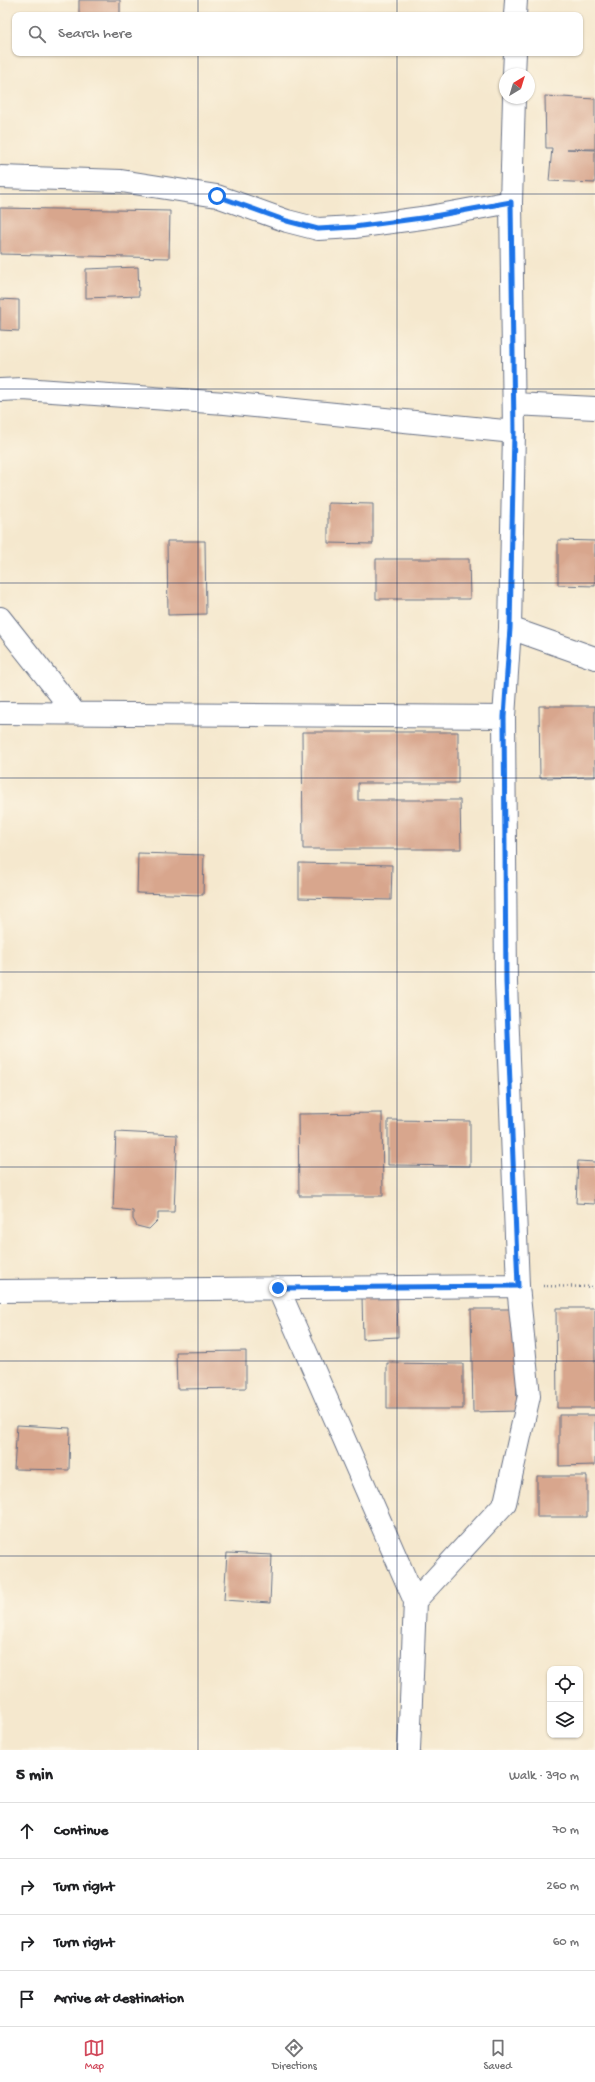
<!DOCTYPE html>
<html lang="en">
<head>
<meta charset="utf-8">
<style>
	body { margin:0; font-family:"Gochi Hand",sans-serif; background:#f6f6f6; color:#202124 }
	.controls { position:absolute; right:12px; bottom:12px; display:grid; overflow:hidden; border-radius:8px; box-shadow:0 1px 3px #0004 }
	.controls button { width:36px; height:36px; display:grid; place-items:center; padding:0; border:0; border-bottom:1px solid #e0e0e0; background:#fff; color:#202124; font:20px sans-serif }
	.compass { position:absolute; left:499px; top:68px; width:36px; height:36px; border-radius:50%; background:#fff; box-shadow:0 1px 3px #0004; rotate:38deg }
	.stop { position:absolute; width:12px; height:12px; margin:-9px; border:3px solid #1a73e8; border-radius:50%; background:#fff }
	.stop.end { background:#1a73e8; border-color:#fff; box-shadow:0 1px 4px #0008 }
	.list { margin:0; padding:0; list-style:none }
	h2 { display:flex; justify-content:space-between; align-items:center; height:52px; margin:0; padding:0 16px; font-size:17px }
	h2 small { font-size:13px; font-weight:400; color:#757577 }
	.list li { display:grid; grid-template-columns:26px 1fr auto; gap:12px; align-items:center; box-sizing:border-box; height:56px; padding:0 16px; border-top:1px solid #e0e0e0 }
	.list b { display:block; font-size:15px; white-space:nowrap }
	.list em { font-size:13px; font-style:normal; color:#757577 }
	.icon { flex:none; width:22px; height:22px; fill:none; stroke:currentColor; stroke-width:2; stroke-linecap:round; stroke-linejoin:round }
	.map { position:relative; flex:none; width:595px; height:1750px; overflow:hidden }
	.search { position:absolute; background:#fff; box-shadow:0 1px 3px #0004; left:12px; right:12px; top:12px; height:44px; display:flex; align-items:center; gap:10px; box-sizing:border-box; padding:0 14px; border-radius:8px; color:#757577; font-size:15px }
	.sheet { height:276px; background:#fff }
	nav { display:flex; justify-content:space-around; align-items:center; box-sizing:border-box; height:56px; border-top:1px solid #e0e0e0; background:#fff; font-size:11px; color:#757577 }
	nav a { display:grid; justify-items:center; gap:2px }
	nav .on { color:#d1495b }
	.map>svg:first-child { display:block }
</style>
</head>
<body>
<div class="map">
<svg width="595" height="1750" viewBox="0 0 595 1750">
	<rect width="100%" height="100%" fill="#fcf5e5"/>
	<filter id="ink" filterUnits="userSpaceOnUse"><feTurbulence type="fractalNoise" baseFrequency=".025" numOctaves="2"/><feDisplacementMap in="SourceGraphic" scale="8" xChannelSelector="R" yChannelSelector="G"/><feConvolveMatrix kernelMatrix="1 2 1 2 8 2 1 2 1" color-interpolation-filters="sRGB"/></filter>
	<filter id="wash" filterUnits="userSpaceOnUse"><feTurbulence type="fractalNoise" baseFrequency=".012" numOctaves="4" result="noise"/><feDisplacementMap in="SourceGraphic" scale="16" xChannelSelector="R" yChannelSelector="G"/><feGaussianBlur stdDeviation="0.9" result="paint"/><feColorMatrix in="noise" values="0 0 0 0 0 0 0 0 0 0 0 0 0 0 0 0 0 1.4 0 .05"/><feComposite in="paint" operator="in"/></filter>
	<g filter="url(#wash)">
		<rect width="100%" height="100%" fill="#f5e8ce"/>
		<g id="blocks">
			<path fill="#d8a68d" d="M79,0H120V15H79Z
				M545,96L595,99V149H567L595,150V183L549,181L552,148H546Z
				M0,208L170,211L169,258L0,254Z
				M138,267L139,296L86,298V269Z
				M0,299L19,300V331L0,330Z
				M328,503L373,504V544L328,543Z
				M558,540L595,541V586L558,585Z
				M167,541H205L206,614L168,615Z
				M376,559H469L470,599H376Z
				M539,706H595V777L540,778Z
				M302,732H458V783H358V800H460L461,849H303Z
				M138,853L204,855L203,895L137,893Z
				M299,863L392,865L391,900L299,898Z
				M382,1113L383,1196H299L298,1114Z
				M388,1120L470,1121V1166L388,1165Z
				M116,1132L177,1135L174,1212H158V1220L149,1229L137,1226L133,1219V1211L113,1209Z
				M578,1161L595,1162V1204L576,1203Z
				M397,1295L398,1337L363,1339L362,1296Z
				M556,1308H595V1408H557Z
				M471,1309H515L517,1411L473,1412Z
				M246,1351V1388L177,1389L176,1352Z
				M387,1363L463,1364V1409H387Z
				M559,1415H595V1465L559,1466Z
				M17,1425L70,1428L69,1470L14,1469Z
				M537,1476H587V1517H537Z
				M227,1553L272,1555L270,1603L224,1600Z"/>
		</g>
	</g>
	<g filter="url(#ink)">
		<use href="#blocks" fill-opacity="0" stroke="#677085" stroke-width="1"/>
		<g fill="none" stroke-linecap="round" stroke-linejoin="round">
			<defs>
				<path id="street" d="M515,15L516,0
					M514,74L515,53
					M0,177L121,181L217,196L287,221L318,229L354,227L429,217L511,202
					M0,390L23,389L225,403L514,432
					M514,404L595,408
					M0,618L75,713
					M510,628L595,658
					M0,713L504,717
					M278,1288L415,1601L409,1750
					M0,1291L518,1286L506,983L504,717L510,628L514,432L511,202L514,98
					M415,1601L505,1503L529,1396L518,1286"/>
			</defs>
			<use href="#street" stroke="#677085" stroke-width="24"/>
			<path stroke="#677085" stroke-width="2.5" stroke-dasharray="1 3" stroke-linecap="butt" d="M543,1286L595,1287"/>
			<use href="#street" stroke="#fff" stroke-width="22"/>
		</g>
	</g>
	<g fill="none" stroke-linecap="round" stroke-linejoin="round" filter="url(#ink)">
		<path stroke="#1a73e8" stroke-width="5" d="M217,196L287,221L318,229L354,227L429,217L511,202L514,432L510,628L504,717L506,983L518,1286L278,1288"/>
	</g>
	<path fill="none" stroke="#1b2f5e" stroke-width="1" stroke-opacity="0.55" d="M198,0V15M397,0V15M198,53V1750M397,53V1750M0,194H595M0,389H595M0,583H595M0,778H595M0,972H595M0,1167H595M0,1361H595M0,1556H595"/>
</svg>
<div class="controls">
<button><svg class="icon" aria-label="locate" viewBox="0 0 24 24"><circle cx="12" cy="12" r="6"/><path d="M12 2v4M12 18v4M2 12h4M18 12h4"/></svg></button>
<button><svg class="icon" aria-label="layers" viewBox="0 0 24 24"><path d="M12 4l9 5-9 5-9-5zM3 14l9 5 9-5"/></svg></button>
</div>
<svg class="compass" viewBox="-18 -18 36 36"><path d="M0-13l5 13h-10z" fill="#e53935"/><path d="M0 13l5-13h-10z" fill="#757577"/></svg>
<div class="stop" style="left:217px;top:196px"></div>
<div class="stop end" style="left:278px;top:1288px"></div>
<div class="search"><svg class="icon" aria-label="search" viewBox="0 0 24 24"><circle cx="10" cy="10" r="6"/><path d="M15 15l6 6"/></svg>Search here</div>
</div>
<section class="sheet">
<h2>5 min<small>Walk · 390 m</small></h2>
<ul class="list">
<li><svg class="icon" aria-label="ahead" viewBox="0 0 24 24"><path d="M12 20V5M6 11l6-6 6 6"/></svg><div><b>Continue</b></div><em>70 m</em></li>
<li><svg class="icon" aria-label="right" viewBox="0 0 24 24"><path d="M7 20v-9h11M14 6l5 5-5 5"/></svg><div><b>Turn right</b></div><em>260 m</em></li>
<li><svg class="icon" aria-label="right" viewBox="0 0 24 24"><path d="M7 20v-9h11M14 6l5 5-5 5"/></svg><div><b>Turn right</b></div><em>60 m</em></li>
<li><svg class="icon" aria-label="arrive" viewBox="0 0 24 24"><path d="M6 21V4h12l-3 4 3 4H6"/></svg><div><b>Arrive at destination</b></div></li>
</ul>
</section>
<nav>
<a class="on"><svg class="icon" aria-label="map" viewBox="0 0 24 24"><path d="M3 6l6-2 6 2 6-2v14l-6 2-6-2-6 2zM9 4v14M15 6v14"/></svg>Map</a>
<a><svg class="icon" aria-label="directions" viewBox="0 0 24 24"><path d="M12 3l9 9-9 9-9-9zM9 14v-3h6M13 9l2 2-2 2"/></svg>Directions</a>
<a><svg class="icon" aria-label="saved" viewBox="0 0 24 24"><path d="M7 4h10v16l-5-4-5 4z"/></svg>Saved</a>
</nav>
</body>
</html>
